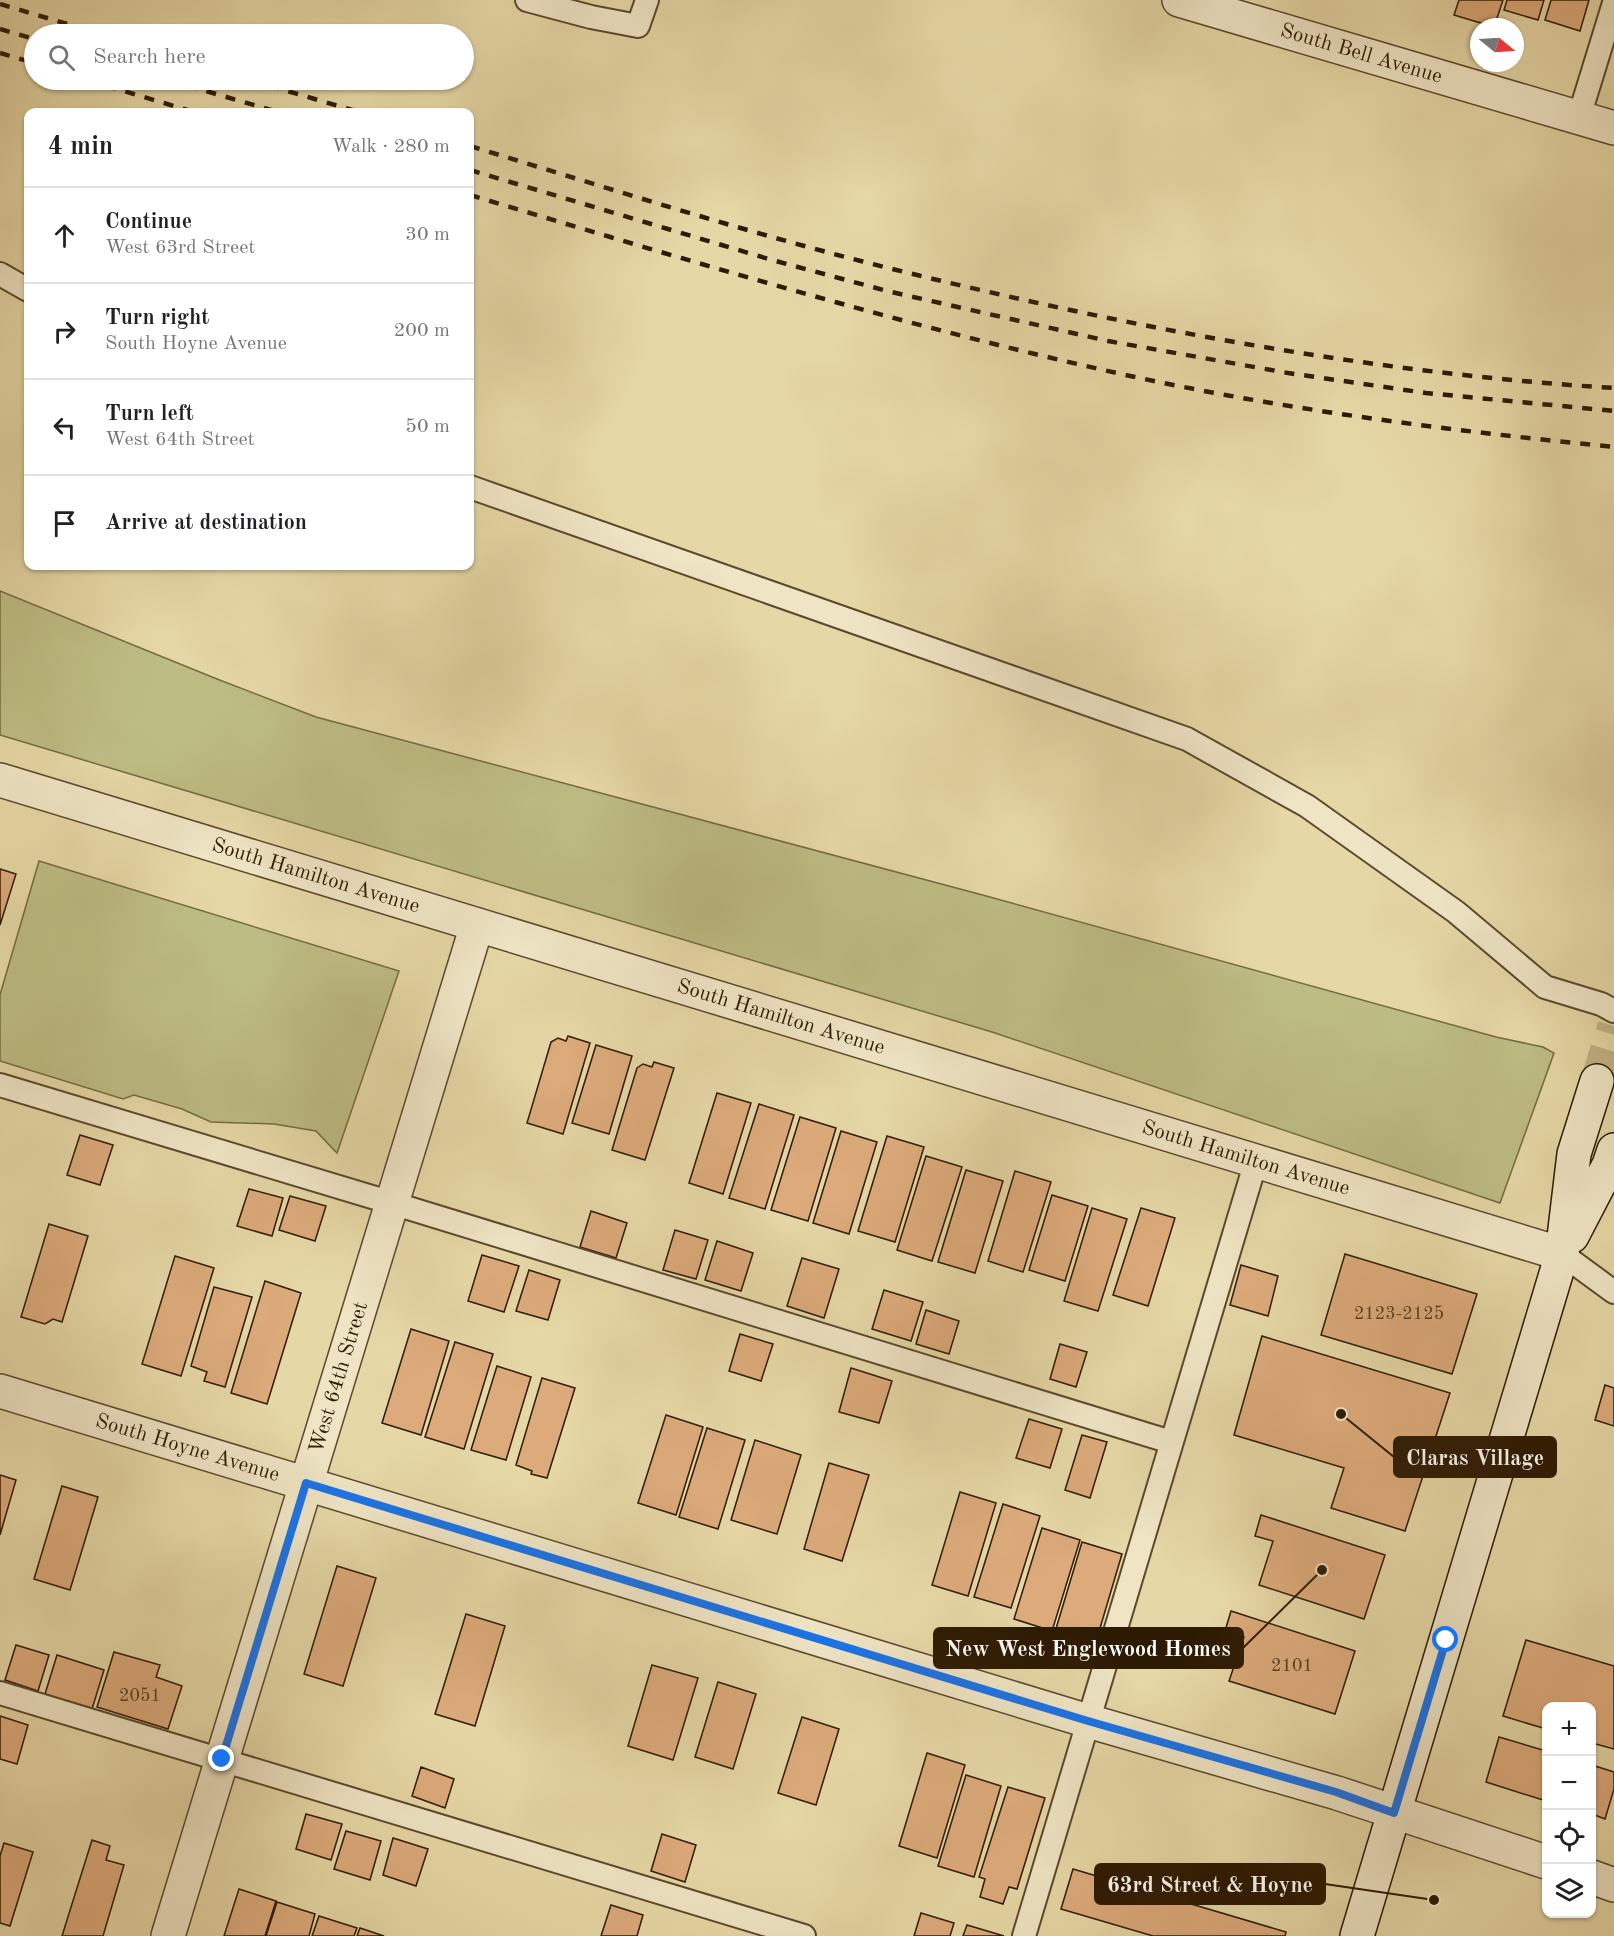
<!DOCTYPE html>
<html lang="en">
<head>
<meta charset="utf-8">
<style>
	body { margin:0; font-family:"Old Standard TT",serif; background:#f2f2f2; color:#202124 }
	.controls { position:absolute; right:18px; bottom:18px; display:grid; overflow:hidden; border-radius:12px; box-shadow:0 2px 4px #0004 }
	.controls button { width:54px; height:54px; display:grid; place-items:center; padding:0; border:0; border-bottom:2px solid #e0e0e0; background:#fff; color:#202124; font:30px sans-serif }
	.compass { position:absolute; left:1470px; top:18px; width:54px; height:54px; border-radius:50%; background:#fff; box-shadow:0 2px 4px #0004; rotate:108deg }
	.stop { position:absolute; width:18px; height:18px; margin:-14px; border:4px solid #1a73e8; border-radius:50%; background:#fff }
	.stop.end { background:#1a73e8; border-color:#fff; box-shadow:0 2px 6px #0008 }
	.list { margin:0; padding:0; list-style:none }
	h2 { display:flex; justify-content:space-between; align-items:center; height:78px; margin:0; padding:0 24px; font-size:26px }
	h2 small { font-size:20px; font-weight:400; color:#757577 }
	.list li { display:grid; grid-template-columns:39px 1fr auto; gap:18px; align-items:center; box-sizing:border-box; height:96px; padding:0 24px; border-top:2px solid #e0e0e0 }
	.list b { display:block; font-size:22px; white-space:nowrap }
	.list p { margin:0; font-size:20px; white-space:nowrap; color:#757577 }
	.list em { font-size:20px; font-style:normal; color:#757577 }
	.icon { flex:none; width:33px; height:33px; fill:none; stroke:currentColor; stroke-width:2; stroke-linecap:round; stroke-linejoin:round }
	.map { position:relative; flex:none; width:1614px; height:1936px; overflow:hidden }
	.search { position:absolute; background:#fff; box-shadow:0 2px 4px #0004; left:24px; top:24px; width:450px; height:66px; display:flex; align-items:center; gap:15px; box-sizing:border-box; padding:0 21px; border-radius:33px; color:#757577; font-size:22px }
	.panel { position:absolute; background:#fff; box-shadow:0 2px 4px #0004; left:24px; top:108px; width:450px; height:462px; border-radius:12px }
	.map>svg:first-child { display:block }
</style>
</head>
<body>
<div class="map">
<svg width="1614" height="1936" viewBox="0 0 1614 1936">
	<rect width="100%" height="100%" fill="#e6d7a6"/>
	<filter id="stains"><feTurbulence type="fractalNoise" baseFrequency=".00333" numOctaves="4"/><feColorMatrix values="0 0 0 0 .2 0 0 0 0 .09 0 0 0 0 .02 0 0 0 .5 -.17"/></filter>
	<radialGradient id="worn" r=".72"><stop offset=".6" stop-color="#630" stop-opacity="0"/><stop offset="1" stop-color="#630" stop-opacity=".3"/></radialGradient>
	<path fill="#bdbc82" stroke="#756b42" stroke-width="1.5" d="M0,591L217,679L316,717L990,897L1496,1037L1543,1047L1554,1053L1500,1203L992,1032L0,735Z
		M39,861L399,971L337,1153L316,1131L274,1124L211,1122L182,1109L134,1095L123,1099L0,1061V995Z"/>
	<path fill="#dcaa7b" stroke="#2d1a03" stroke-width="1.5" d="M1459,0H1503L1494,27L1454,15Z
		M1507,0H1544L1538,20L1504,10Z
		M1551,0H1589L1580,31L1545,20Z
		M0,869L16,874L0,925Z
		M568,1036L590,1043L563,1134L527,1123L551,1042L558,1038L566,1041Z
		M596,1045L632,1056L609,1134L572,1123Z
		M654,1062L674,1068L645,1160L612,1150L637,1068L643,1064L652,1067Z
		M717,1093L751,1103L723,1194L689,1183Z
		M759,1104L794,1115L765,1209L729,1198Z
		M800,1117L836,1128L808,1221L771,1210Z
		M841,1131L877,1142L849,1234L813,1223Z
		M80,1135L113,1145L100,1185L67,1175Z
		M887,1136L924,1147L895,1242L858,1231Z
		M926,1156L962,1167L932,1261L897,1250Z
		M966,1170L1003,1181L975,1273L938,1262Z
		M1015,1171L1051,1182L1023,1272L988,1261Z
		M249,1189L283,1198L272,1236L237,1226Z
		M1052,1195L1088,1206L1065,1281L1029,1270Z
		M290,1196L326,1206L315,1241L279,1230Z
		M1092,1208L1127,1219L1098,1311L1064,1301Z
		M1141,1208L1175,1218L1148,1306L1113,1295Z
		M591,1211L627,1223L616,1258L580,1247Z
		M49,1224L88,1236L62,1322L53,1319L45,1324L21,1317Z
		M675,1230L708,1240L696,1279L663,1270Z
		M717,1241L753,1253L741,1291L705,1280Z
		M1345,1254L1477,1294L1452,1374L1321,1335Z
		M482,1255L519,1266L504,1312L468,1301Z
		M175,1256L214,1268L181,1376L142,1364Z
		M802,1258L839,1269L824,1318L787,1306Z
		M1241,1265L1278,1276L1268,1316L1230,1305Z
		M529,1270L560,1280L548,1320L516,1311Z
		M265,1281L301,1293L267,1404L231,1393Z
		M214,1287L252,1297L225,1387L204,1381L207,1372L191,1366Z
		M884,1290L923,1302L911,1341L872,1329Z
		M926,1310L959,1321L949,1354L916,1344Z
		M411,1329L449,1341L421,1435L382,1423Z
		M740,1334L773,1344L761,1381L729,1371Z
		M1262,1336L1450,1393L1405,1531L1331,1508L1344,1468L1234,1435Z
		M455,1342L493,1354L464,1449L425,1437Z
		M1060,1344L1087,1352L1076,1387L1050,1379Z
		M497,1366L531,1377L506,1460L471,1450Z
		M851,1368L892,1381L879,1423L839,1412Z
		M542,1378L575,1388L547,1478L531,1474L532,1471L516,1465Z
		M1605,1385L1614,1388V1426L1595,1420Z
		M666,1415L703,1427L676,1515L638,1503Z
		M1029,1419L1062,1429L1050,1468L1016,1458Z
		M707,1428L745,1440L718,1529L679,1517Z
		M1082,1435L1107,1442L1090,1498L1065,1490Z
		M755,1440L801,1455L777,1534L731,1520Z
		M829,1463L869,1475L842,1561L804,1549Z
		M0,1475L16,1480L0,1535Z
		M62,1486L98,1497L70,1590L34,1579Z
		M960,1492L996,1503L968,1596L932,1585Z
		M1003,1504L1040,1516L1011,1608L974,1597Z
		M1261,1515L1385,1555L1364,1619L1259,1585L1273,1541L1255,1536Z
		M1042,1528L1080,1540L1052,1631L1014,1619Z
		M1082,1542L1122,1554L1095,1645L1055,1632Z
		M337,1566L376,1578L343,1686L304,1674Z
		M1231,1611L1355,1651L1335,1714L1229,1681L1244,1637L1225,1631Z
		M466,1614L505,1626L475,1726L435,1714Z
		M1526,1640L1614,1666V1749L1592,1743V1706H1546V1729L1503,1716Z
		M16,1645L49,1655L38,1691L5,1680Z
		M114,1652L160,1665L156,1677L182,1686L168,1729L97,1707Z
		M57,1655L104,1670L92,1709L45,1694Z
		M652,1665L698,1678L673,1760L628,1746Z
		M718,1682L756,1694L733,1769L695,1757Z
		M0,1716L28,1725L17,1764L0,1759Z
		M802,1717L839,1729L816,1805L778,1793Z
		M1499,1737L1546,1751V1801L1486,1782Z
		M927,1753L965,1765L937,1858L899,1846Z
		M1592,1765L1614,1772V1789L1605,1819L1592,1814Z
		M421,1767L454,1779L445,1808L412,1796Z
		M966,1775L1001,1786L974,1877L938,1866Z
		M1008,1787L1045,1798L1017,1889L1009,1887L1003,1904L980,1897L985,1879L979,1877Z
		M306,1814L342,1824L331,1860L296,1849Z
		M346,1831L381,1841L370,1880L334,1869Z
		M662,1834L696,1845L685,1882L651,1871Z
		M393,1838L428,1849L416,1886L383,1875Z
		M92,1840L110,1846L106,1860L124,1865L103,1936H62Z
		M4,1843L33,1852L10,1926L0,1923V1856Z
		M1073,1869L1286,1932L1285,1936H1153L1061,1909Z
		M239,1889L276,1901L265,1936H224Z
		M277,1902L315,1914L309,1936H266Z
		M611,1905L643,1915L637,1936H601Z
		M921,1913L954,1923L950,1936H914Z
		M319,1916L357,1928L354,1936H312Z
		M967,1925L1004,1936H963Z
		M360,1928L384,1936H357Z"/>
	<g fill="none" stroke-linecap="round" stroke-linejoin="round">
		<path stroke="#c1b185" stroke-width="33" stroke-dasharray="33 16" stroke-linecap="butt" d="M1597,1081L1614,1026"/>
		<defs>
			<path id="service" d="M527,0L591,17L638,26L647,0
				M1579,117L1614,3
				M0,274L28,290
				M470,487L1187,739L1307,806L1456,912L1545,987L1601,1004L1614,1011
				M0,1085L392,1203L1171,1442
				M1562,1254L1614,1292
				M0,1693L804,1936
				M1024,1936L1256,1161"/>
			<g id="minor">
				<path id="s1" d="M1179,0L1614,128"/>
				<path id="s2" d="M0,780L1562,1254"/>
				<path id="s3" d="M0,1391L1088,1721L1337,1793L1546,1862"/>
				<path d="M1592,1877L1614,1885"/>
				<path id="s4" d="M168,1936L477,925"/>
			</g>
			<path id="secondary" d="M1572,1236L1609,1165L1614,1150
				M1357,1936L1562,1254L1574,1154L1597,1081"/>
		</defs>
		<use href="#service" stroke="#5b492c" stroke-width="26"/>
		<use href="#minor" stroke="#5b492c" stroke-width="36"/>
		<use href="#secondary" stroke="#2d1a03" stroke-width="36"/>
		<use href="#service" stroke="#efe5c5" stroke-width="22"/>
		<use href="#minor" stroke="#efe5c5" stroke-width="33"/>
		<use href="#secondary" stroke="#efe5c5" stroke-width="33"/>
		<path stroke="#2d1a03" stroke-width="4.5" stroke-dasharray="10 10" stroke-linecap="butt" d="M0,4L101,34
			M0,29L34,39
			M0,53L34,63
			M87,80L194,112
			M168,80L278,112
			M250,80L359,112
			M470,146C618,191 766,239 917,275C1143,330 1382,374 1614,388
			M470,170L772,260L887,291L1108,341L1288,373L1426,393L1614,411
			M470,195C690,261 910,328 1135,377C1293,411 1454,431 1614,447"/>
	</g>
	<g fill="none" stroke-linecap="round" stroke-linejoin="round">
		<path stroke="#1a73e8" stroke-width="8" d="M222,1759L306,1483L1088,1721L1336,1792L1394,1813L1446,1640"/>
	</g>
	<g text-anchor="middle" dominant-baseline="central" stroke-width="5" stroke-linejoin="round" paint-order="stroke">
		<g font-size="18" fill="#593e21">
			<text x="1399" y="1314">2123-2125</text>
			<text x="1292" y="1666">2101</text>
			<text x="140" y="1696">2051</text>
		</g>
		<g font-size="21" fill="#2d1a03" stroke="#efe5c5">
			<text stroke="none"><textPath href="#s1" startOffset="190">South Bell Avenue</textPath></text>
			<text stroke="none"><textPath href="#s2" startOffset="330">South Hamilton Avenue</textPath></text>
			<text stroke="none"><textPath href="#s2" startOffset="816">South Hamilton Avenue</textPath></text>
			<text stroke="none"><textPath href="#s2" startOffset="1302">South Hamilton Avenue</textPath></text>
			<text stroke="none"><textPath href="#s4" startOffset="584">West 64th Street</textPath></text>
			<text stroke="none"><textPath href="#s3" startOffset="196">South Hoyne Avenue</textPath></text>
		</g>
	</g>
	<path fill="none" stroke="#2d1a03" stroke-width="2" d="M1341 1414L1394 1457M1322 1570L1243 1648M1434 1900L1325 1884"/>
	<g fill="#2d1a03" stroke="#efe5c5" stroke-width="2">
		<circle cx="1341" cy="1414" r="6"/>
		<circle cx="1322" cy="1570" r="6"/>
		<circle cx="1434" cy="1900" r="6"/>
	</g>
	<g fill="#2d1a03" stroke="#2d1a03" stroke-width="2">
		<rect x="1394" y="1437" width="162" height="40" rx="6"/>
		<rect x="934" y="1628" width="309" height="40" rx="6"/>
		<rect x="1095" y="1864" width="230" height="40" rx="6"/>
	</g>
	<g font-size="22" text-anchor="middle" font-weight="bold" fill="#fff">
		<text x="1475" y="1465">Claras Village</text>
		<text x="1088" y="1656">New West Englewood Homes</text>
		<text x="1210" y="1892">63rd Street &amp; Hoyne</text>
	</g>
	<rect width="100%" height="100%" filter="url(#stains)"/>
	<rect width="100%" height="100%" fill="url(#worn)"/>
</svg>
<div class="controls">
<button>+</button>
<button>−</button>
<button><svg class="icon" aria-label="locate" viewBox="0 0 24 24"><circle cx="12" cy="12" r="6"/><path d="M12 2v4M12 18v4M2 12h4M18 12h4"/></svg></button>
<button><svg class="icon" aria-label="layers" viewBox="0 0 24 24"><path d="M12 4l9 5-9 5-9-5zM3 14l9 5 9-5"/></svg></button>
</div>
<svg class="compass" viewBox="-18 -18 36 36"><path d="M0-13l5 13h-10z" fill="#e53935"/><path d="M0 13l5-13h-10z" fill="#757577"/></svg>
<div class="stop" style="left:1446px;top:1640px"></div>
<div class="stop end" style="left:222px;top:1759px"></div>
<div class="search"><svg class="icon" aria-label="search" viewBox="0 0 24 24"><circle cx="10" cy="10" r="6"/><path d="M15 15l6 6"/></svg>Search here</div>
<section class="panel">
<h2>4 min<small>Walk · 280 m</small></h2>
<ul class="list">
<li><svg class="icon" aria-label="ahead" viewBox="0 0 24 24"><path d="M12 20V5M6 11l6-6 6 6"/></svg><div><b>Continue</b><p>West 63rd Street</p></div><em>30 m</em></li>
<li><svg class="icon" aria-label="right" viewBox="0 0 24 24"><path d="M7 20v-9h11M14 6l5 5-5 5"/></svg><div><b>Turn right</b><p>South Hoyne Avenue</p></div><em>200 m</em></li>
<li><svg class="icon" aria-label="left" viewBox="0 0 24 24"><path d="M17 20v-9H6M10 6l-5 5 5 5"/></svg><div><b>Turn left</b><p>West 64th Street</p></div><em>50 m</em></li>
<li><svg class="icon" aria-label="arrive" viewBox="0 0 24 24"><path d="M6 21V4h12l-3 4 3 4H6"/></svg><div><b>Arrive at destination</b></div></li>
</ul>
</section>
</div>
</body>
</html>
